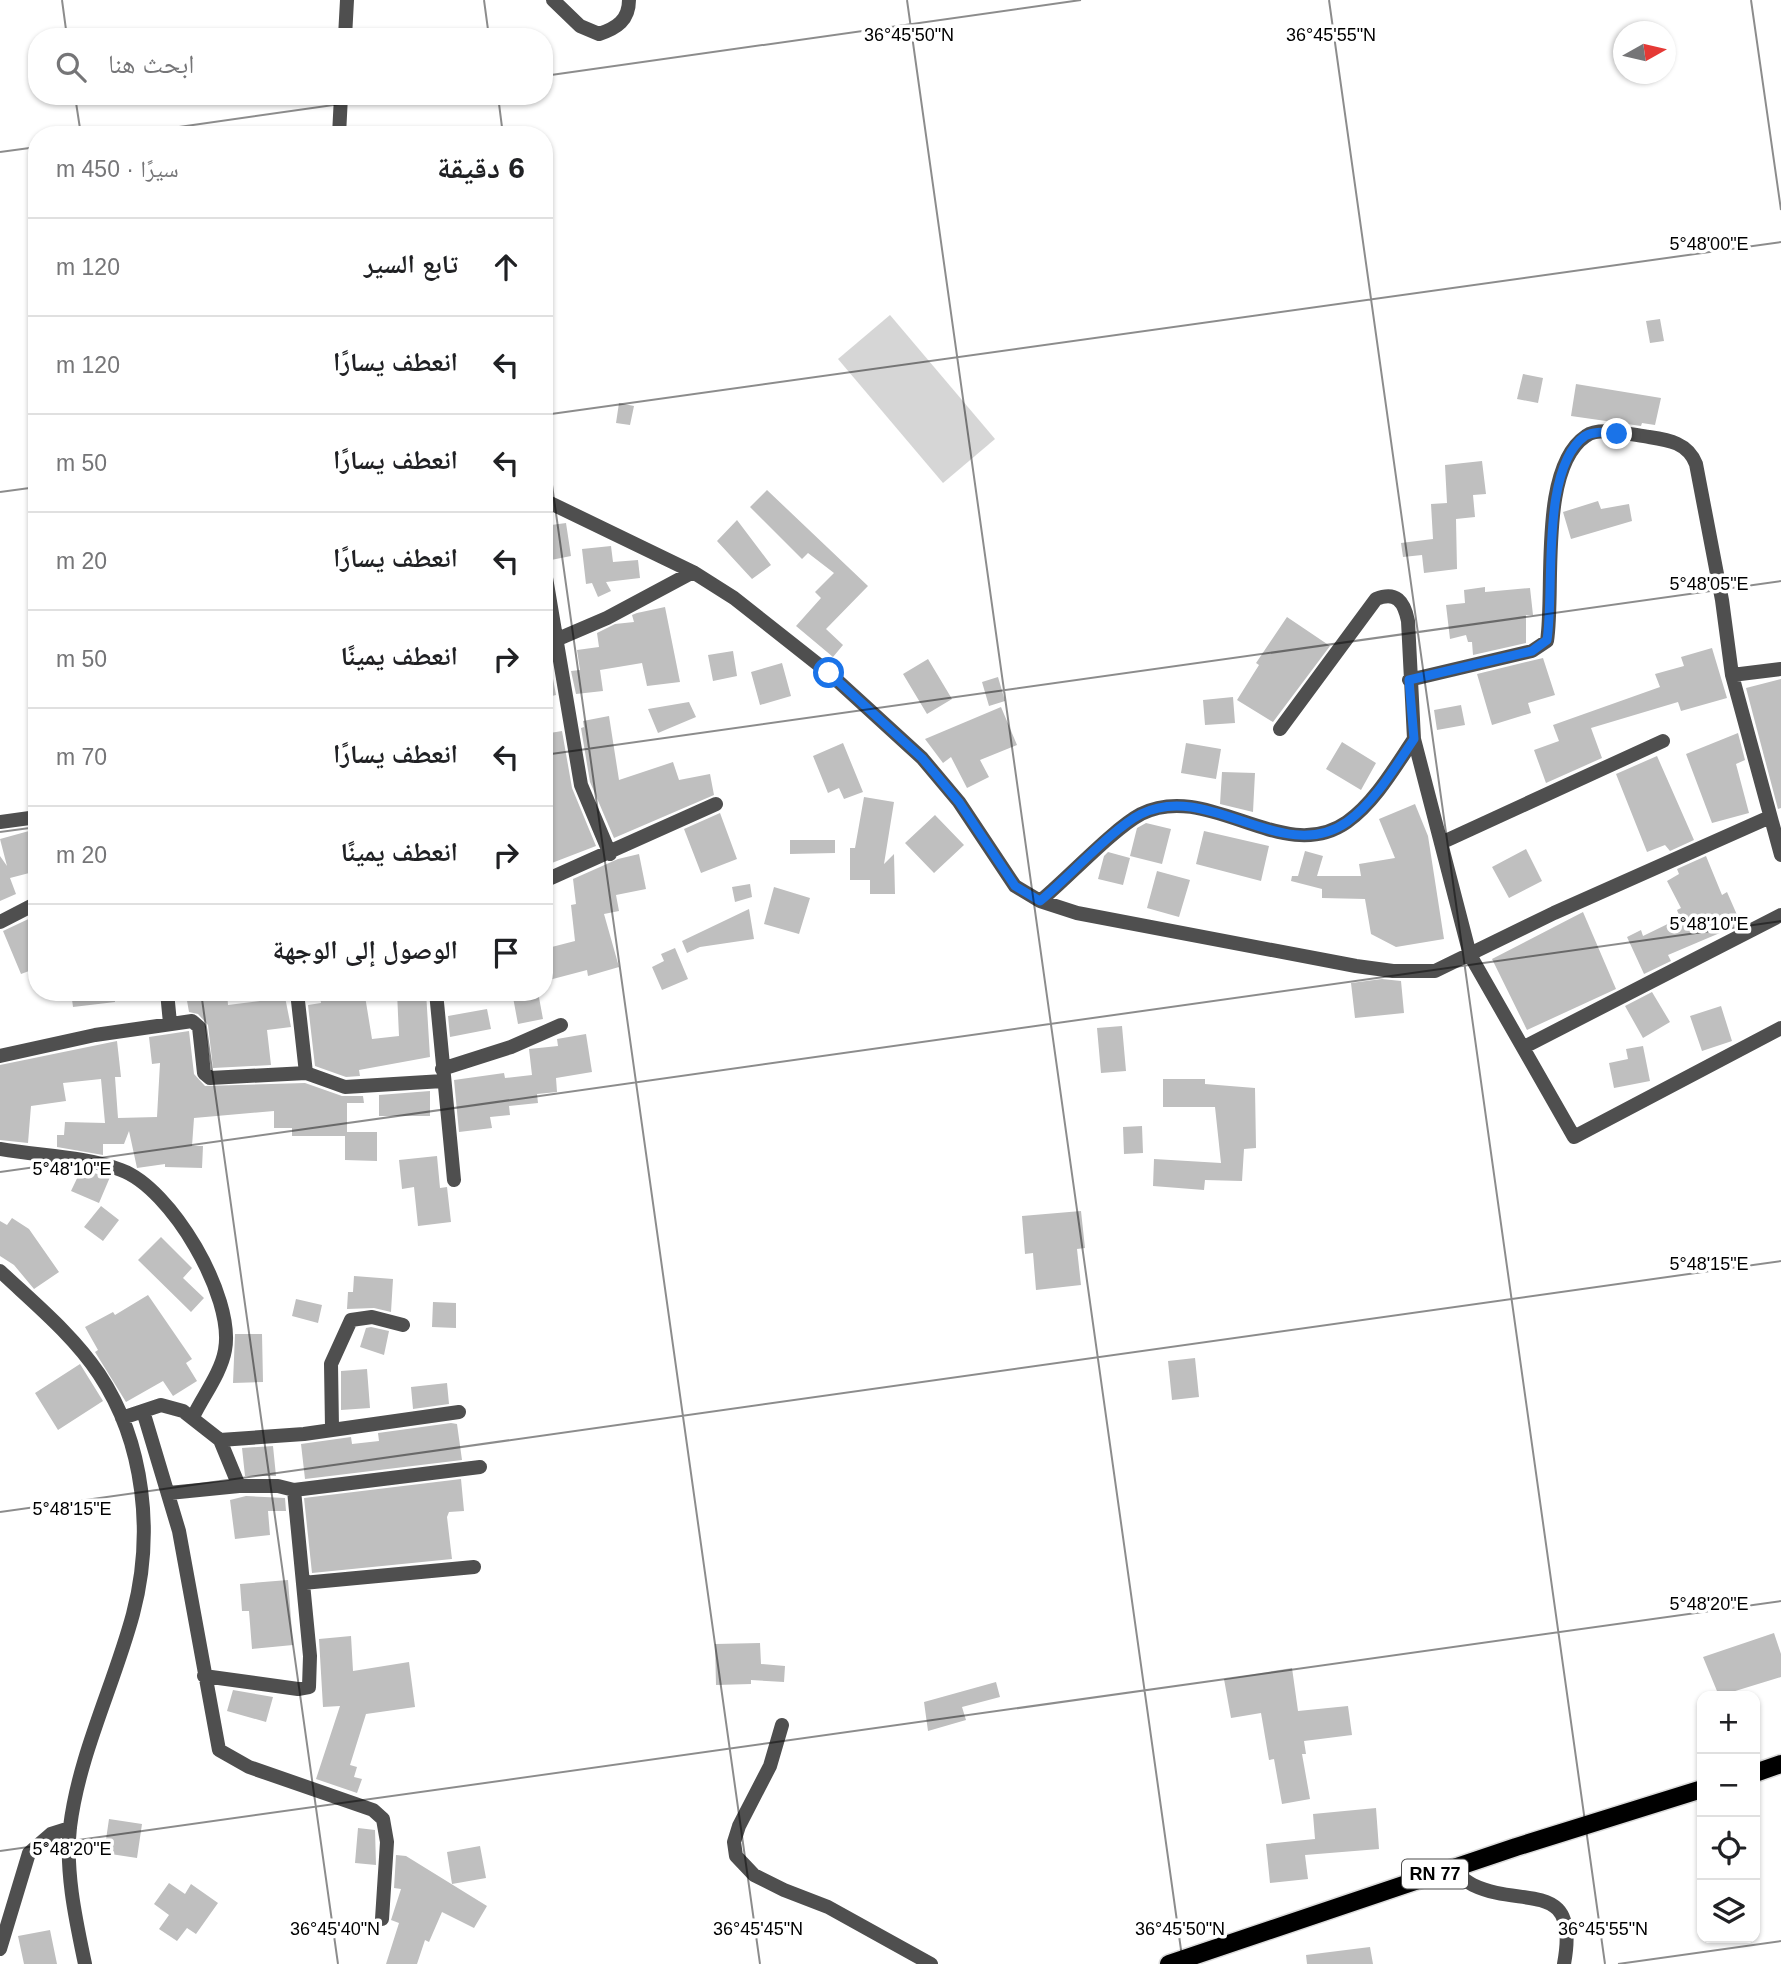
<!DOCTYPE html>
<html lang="ar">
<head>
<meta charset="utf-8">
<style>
	body { margin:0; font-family:Helvetica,"Noto Naskh Arabic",sans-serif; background:#f6f6f6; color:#202124; direction:rtl }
	.controls { position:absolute; right:21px; bottom:21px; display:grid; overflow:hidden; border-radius:14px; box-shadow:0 2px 5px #0004 }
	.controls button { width:63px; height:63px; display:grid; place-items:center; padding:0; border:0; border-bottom:2px solid #e0e0e0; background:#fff; color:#202124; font:35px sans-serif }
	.compass { position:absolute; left:1613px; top:21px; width:63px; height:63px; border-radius:50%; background:#fff; box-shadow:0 2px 5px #0004; rotate:82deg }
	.stop { position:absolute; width:21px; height:21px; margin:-16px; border:5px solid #1a73e8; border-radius:50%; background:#fff }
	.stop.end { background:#1a73e8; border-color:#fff; box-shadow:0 2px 7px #0008 }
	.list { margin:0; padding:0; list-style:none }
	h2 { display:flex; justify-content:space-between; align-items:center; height:91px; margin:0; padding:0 28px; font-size:30px }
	h2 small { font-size:23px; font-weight:400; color:#757577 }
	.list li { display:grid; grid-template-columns:46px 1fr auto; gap:21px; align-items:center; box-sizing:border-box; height:98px; padding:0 28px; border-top:2px solid #e0e0e0 }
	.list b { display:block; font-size:26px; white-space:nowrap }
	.list em { font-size:23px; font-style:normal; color:#757577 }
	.icon { flex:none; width:38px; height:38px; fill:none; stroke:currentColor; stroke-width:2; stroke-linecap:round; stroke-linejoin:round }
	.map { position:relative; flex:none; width:1781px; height:1964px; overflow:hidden; direction:ltr }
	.search { position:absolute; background:#fff; box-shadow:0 2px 5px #0004; left:28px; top:28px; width:525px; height:77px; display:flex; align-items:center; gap:18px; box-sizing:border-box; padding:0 24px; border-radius:28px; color:#757577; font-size:26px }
	.panel { position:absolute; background:#fff; box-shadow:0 2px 5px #0004; left:28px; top:126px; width:525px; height:875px; border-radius:28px; direction:rtl }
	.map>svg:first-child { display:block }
</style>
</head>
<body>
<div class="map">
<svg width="1781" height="1964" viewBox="0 0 1781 1964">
	<rect width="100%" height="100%" fill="#fff"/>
	<path fill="#d6d6d6" d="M890,315L995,439L943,483L838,359Z"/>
	<path fill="#bfbfbf" d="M1660,319L1664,341L1650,343L1646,321Z
		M1523,374L1543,378L1538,403L1517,399Z
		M1576,384L1661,398L1655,425L1642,423L1641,426L1571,416Z
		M619,403L634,406L630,425L616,423Z
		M1482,461L1486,494L1473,495L1475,517L1456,519L1457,569L1424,573L1422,555L1403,557L1401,543L1433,539L1431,504L1447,503L1445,465Z
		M767,490L868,586L826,629L843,645L833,657L796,626L821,598L815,592L834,573L808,553L802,559L750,507Z
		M1598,501L1601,509L1629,504L1632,521L1571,539L1563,512Z
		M737,520L771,565L752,579L717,541Z
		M566,523L571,556L551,560L544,526Z
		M611,546L613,562L638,560L640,578L606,582L611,591L598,597L592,583L586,584L582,549Z
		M1485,587V592L1530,588L1533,615H1526V643L1473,655L1472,642H1468L1466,635L1450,639L1446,605L1465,603L1464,590Z
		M665,607L680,682L647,686L642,663L600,670L603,691L576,694L571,671L580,670L577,650L599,647L597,633L615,624L634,622L632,615L637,613Z
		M1287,617L1330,646L1273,722L1237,700L1259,665L1256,663Z
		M1712,648L1727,698L1681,711L1678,702L1591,728L1602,758L1546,783L1534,750L1559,741L1553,725L1660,687L1655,674L1684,666L1681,657Z
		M733,651L737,676L713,681L708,655Z
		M1543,658L1555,695L1528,703L1531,713L1492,725L1477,674Z
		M928,659L952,699L927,714L903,674Z
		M782,663L791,696L760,705L751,672Z
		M552,673L556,695L544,698V674Z
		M998,677L1005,701L989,706L982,682Z
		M1781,679V808L1778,809L1746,688Z
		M1233,697L1235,723L1205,725L1203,700Z
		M689,702L696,717L658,733L648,709Z
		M1461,705L1465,725L1437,730L1434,710Z
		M1001,707L1017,745L980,760L989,777L967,788L951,757L943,763L925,739Z
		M609,716L619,780L673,762L679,780L710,774L714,795L614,838L590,782L581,728L584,727L583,721Z
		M562,731L572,788L596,846L544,866V734Z
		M1738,733L1745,760L1736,764L1749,813L1712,823L1686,754Z
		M1342,742L1376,763L1361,790L1326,769Z
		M843,743L863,792L844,799L839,788L828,793L813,756Z
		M1186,743L1221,749L1216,779L1181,773Z
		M1657,756L1694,840L1670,851L1665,845L1647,852L1616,774Z
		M1222,772L1255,773L1253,812L1220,804Z
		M864,797L894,802L884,864L894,854L895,894H870V880H850V848H855Z
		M1415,804L1428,836L1444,939L1396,947L1371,934L1365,899L1322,898V889L1291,881L1292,876H1298L1305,851L1323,856L1317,876H1361L1359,864L1395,858L1379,819Z
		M720,813L737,859L701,873L684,829Z
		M935,815L964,845L934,873L905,843Z
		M1146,823L1171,829L1162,864L1130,856L1137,828Z
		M29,831L37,871L10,878L16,894L0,901V856L7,866L0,839Z
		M1204,831L1269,846L1261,881L1196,864Z
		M790,840H835V853L790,854Z
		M1526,849L1542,881L1509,898L1492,867Z
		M1108,852L1130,858L1123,885L1098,879L1104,856Z
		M639,854L646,889L616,895L619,911L604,914L619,967L588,976L587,970L549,980L544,949L575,941L571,905L576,904L573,879L618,859Z
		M1706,856L1722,895L1727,892L1741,924L1668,955L1671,961L1644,974L1627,937L1641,930L1643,936L1680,918L1677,910L1681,908L1667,881L1679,874L1677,869Z
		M1157,871L1190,880L1179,917L1147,908Z
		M750,884L752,897L735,902L732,887Z
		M774,887L810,898L799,934L764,924Z
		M749,909L754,939L700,947L687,953L682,941Z
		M1583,912L1616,989L1527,1030L1492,959Z
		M37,915V949L31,952L37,968L21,974L3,931Z
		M675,948L688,979L662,990L652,967L664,961L661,954Z
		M1382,979L1401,981L1404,1013L1355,1018L1351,983Z
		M71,992H114L115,1002L73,1007Z
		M204,992H227L228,1005L268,1000L267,994L284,992L291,1027L267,1030L271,1065L213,1068L208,1025L198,1014L189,1012L186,995Z
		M319,992H351L352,998L365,996L372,1039L399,1036L397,992H426L430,1057L359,1070L360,1076L346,1077L315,1066L308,1005L321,1003Z
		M512,992H538L543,1019L518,1024Z
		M1652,992L1670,1022L1643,1038L1625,1006Z
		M1721,1006L1732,1041L1702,1051L1690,1016Z
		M487,1009L491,1029L450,1037L448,1016Z
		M1122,1026L1126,1071L1101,1073L1097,1028Z
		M189,1031L194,1074L205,1086L305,1083L342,1096H363L364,1103H347V1132H377V1161L345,1160V1136H292V1128H274V1111L194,1118L192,1146H203L202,1168L165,1167V1164L137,1168L129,1131L124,1144H103V1155L57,1147V1135H64L65,1122L105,1123L101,1079L63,1083L66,1101L31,1106L28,1143L0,1140V1065L117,1041L121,1077H115L118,1118L157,1117L160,1063L152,1064L149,1037Z
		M586,1034L592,1072L556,1078L557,1092L537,1094L538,1103L509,1106L510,1115L490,1117L492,1128L459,1132L454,1080L504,1073L505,1078L532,1075L529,1049L558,1046L557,1039Z
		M1643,1046L1650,1081L1614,1088L1609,1063L1628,1059L1626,1049Z
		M1163,1079H1205V1084L1255,1088L1256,1148L1244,1149L1242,1181L1205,1180L1204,1190L1153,1186L1154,1159L1221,1163L1215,1107H1163Z
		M430,1091V1116H379V1095Z
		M1142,1126L1143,1153L1124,1154L1123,1127Z
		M437,1156L440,1188L447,1187L451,1222L418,1226L414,1187L402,1189L399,1160Z
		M81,1170L110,1177L99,1203L71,1191Z
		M101,1206L119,1220L103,1241L84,1227Z
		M1081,1211L1085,1248L1077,1249L1081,1285L1036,1290L1033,1253L1025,1254L1022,1216Z
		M12,1218L29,1229L59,1272L34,1289L14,1265L0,1256V1221L7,1225Z
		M161,1237L192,1268L183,1278L204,1298L191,1312L138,1260Z
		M354,1276L393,1279L391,1312L374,1308L347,1309L348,1292H353Z
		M148,1295L192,1359L186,1363L197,1381L173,1396L163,1381L126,1402L95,1352L98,1350L85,1327L113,1312L115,1315Z
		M296,1299L322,1305L318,1323L292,1316Z
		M433,1302L456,1303V1328L432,1327Z
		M371,1327L389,1331L384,1355L360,1347L366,1328Z
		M235,1334H262L263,1382L233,1383Z
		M1195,1358L1199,1397L1172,1400L1168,1361Z
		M80,1364L103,1401L58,1430L35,1393Z
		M367,1369L370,1408L341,1410V1371Z
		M447,1383L449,1404L413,1409L411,1387Z
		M451,1423L457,1424L462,1460L305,1479L301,1444L351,1437L352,1444L379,1441L378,1433Z
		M273,1446L276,1476H245L242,1448Z
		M461,1479L464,1511L449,1512L447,1517L452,1559L312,1573L304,1498Z
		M246,1496L285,1498L286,1511H268L270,1535L235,1539L230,1500Z
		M288,1580L293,1645L252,1649L249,1611H242L240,1584Z
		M1774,1633L1781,1654V1677L1719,1696L1703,1657Z
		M351,1636L353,1671L409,1662L415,1707L366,1714L350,1765L357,1767L354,1777L362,1779L357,1793L316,1779L340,1706L323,1707L319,1639Z
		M760,1643L761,1664L785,1666L784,1682L751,1680V1684L716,1685L715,1644Z
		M1292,1668L1298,1711L1348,1706L1352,1735L1304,1741L1306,1754H1302L1310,1799L1282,1804L1274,1759L1269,1760L1261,1713L1231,1718L1224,1679Z
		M996,1682L1000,1697L962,1707L966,1720L928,1731L924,1702Z
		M233,1690L273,1697L266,1722L227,1711Z
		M1376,1808L1379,1849L1305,1855L1308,1879L1270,1883L1266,1844L1315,1839L1313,1814Z
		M109,1819L142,1824L137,1858L104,1853Z
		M358,1828L375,1830L376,1865L355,1863Z
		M480,1846L486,1878L452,1884L447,1852Z
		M396,1855L406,1856L487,1906L474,1928L442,1912L429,1942L425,1940L417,1964H386L399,1923L391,1920L401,1889L394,1888Z
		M169,1883L185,1894L191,1884L218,1903L196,1934L187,1928L177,1941L159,1929L169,1915L154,1904Z
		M50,1930L57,1964H24L18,1936Z
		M1370,1947L1373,1964H1307L1306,1955Z"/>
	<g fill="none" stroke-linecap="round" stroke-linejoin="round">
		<defs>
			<path id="primary" d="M1755,1773L1781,1764
				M1169,1964L1516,1847L1702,1789"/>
		</defs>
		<use href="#primary" stroke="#dbdbdb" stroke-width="21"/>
		<path stroke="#4f4f4f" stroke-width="14" d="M553,0L580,26L599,34C617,28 629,20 629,0
			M345,37L347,0
			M339,135L341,96
			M544,500L693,572L734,598L829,673L922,758L959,802L1015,886L1040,901L1077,913L1356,966L1393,971H1435L1554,913L1770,817
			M544,566L581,785L610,854
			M544,645L607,618L693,572
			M1732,675L1781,669
			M1409,680L1532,651L1547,641C1555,590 1538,468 1586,436C1600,426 1632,435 1649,437C1669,440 1688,443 1696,464L1722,600L1732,675L1781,855
			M1280,729L1376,599C1396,591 1404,601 1408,621L1414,739L1470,955L1574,1137L1781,1028
			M0,822L37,817
			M1443,842L1663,741
			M544,881L716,804
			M1040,901C1067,879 1113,829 1141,814C1209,780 1283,867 1347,822C1375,802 1395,767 1414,739
			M0,922L37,903
			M167,992L170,1023
			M297,992L306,1073
			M436,992L454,1180
			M1524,1047L1781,915
			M0,1056L95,1035L192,1021L199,1027L204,1073L210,1078L306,1073L345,1087L443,1081
			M442,1069L511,1047L561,1025
			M0,1149C39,1156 84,1156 121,1170C171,1188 235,1297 225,1350C221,1373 203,1396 193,1417
			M0,1271C34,1303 73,1335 99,1374C145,1443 154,1535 133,1614C114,1685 79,1754 70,1827C65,1872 76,1921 85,1964
			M143,1411L179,1531L219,1750L249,1767L373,1810L383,1819L387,1842L382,1919
			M122,1418L161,1405L183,1411L220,1440L239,1486H278L294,1490L480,1467
			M332,1428L331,1364L351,1320L372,1317L403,1325
			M220,1440L304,1434L459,1412
			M169,1493L239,1486
			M303,1583L474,1567
			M204,1676L298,1689L309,1687L310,1656L294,1490
			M782,1725L770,1766L739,1826L734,1842L736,1856L754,1875L784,1890L828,1907L931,1964
			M1451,1869C1458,1874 1465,1881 1473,1885C1523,1909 1580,1877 1564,1964
			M0,1949L29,1853L51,1834L70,1828"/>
		<use href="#primary" stroke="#000" stroke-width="18"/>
	</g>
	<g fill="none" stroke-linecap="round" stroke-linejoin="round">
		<path stroke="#1a73e8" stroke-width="9" d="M829,673L922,758L959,802L1015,886L1040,901C1067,879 1113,828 1141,814C1209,780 1283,867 1347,822C1375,802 1395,767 1414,739L1409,680L1532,651L1547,640C1555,590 1540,468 1585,436C1595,430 1606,433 1617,434"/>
	</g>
	<path fill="none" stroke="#000" stroke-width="2" stroke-opacity="0.45" d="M62,0L67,37M484,0L489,37M907,0L1183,1964M1329,0L1605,1964M1751,0L1781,210M544,76L1081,0M75,96L81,135M498,96L503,135M123,135L397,96M0,152L37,147M544,415L1781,242M544,428L760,1964M0,492L37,487M544,755L1781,581M0,832L37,827M201,992L338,1964M0,1172L1781,921M0,1512L1781,1261M0,1851L1781,1601M1618,1964L1781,1941"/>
	<g text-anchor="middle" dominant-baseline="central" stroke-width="7" stroke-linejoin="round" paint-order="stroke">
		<rect fill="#fff" stroke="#4c4c4c" stroke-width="2" x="1402" y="1859.5" width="66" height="29" rx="5"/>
		<g font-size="18" font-weight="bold" fill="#000">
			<text x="1435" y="1874">RN 77</text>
		</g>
	</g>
	<g font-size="18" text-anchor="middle" fill="#000" stroke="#fff" stroke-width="7" stroke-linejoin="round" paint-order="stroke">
		<text x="909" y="41">36°45'50"N</text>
		<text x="1331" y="41">36°45'55"N</text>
		<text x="1709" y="250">5°48'00"E</text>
		<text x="1709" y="590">5°48'05"E</text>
		<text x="1709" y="930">5°48'10"E</text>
		<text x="72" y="1175">5°48'10"E</text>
		<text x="1709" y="1270">5°48'15"E</text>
		<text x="72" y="1515">5°48'15"E</text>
		<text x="1709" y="1610">5°48'20"E</text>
		<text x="72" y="1855">5°48'20"E</text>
		<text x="335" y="1935">36°45'40"N</text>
		<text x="758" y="1935">36°45'45"N</text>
		<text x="1180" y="1935">36°45'50"N</text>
		<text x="1603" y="1935">36°45'55"N</text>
	</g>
</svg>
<div class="controls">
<button>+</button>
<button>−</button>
<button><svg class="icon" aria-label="locate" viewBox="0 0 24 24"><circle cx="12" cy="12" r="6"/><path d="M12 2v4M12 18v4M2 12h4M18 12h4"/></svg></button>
<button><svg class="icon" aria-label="layers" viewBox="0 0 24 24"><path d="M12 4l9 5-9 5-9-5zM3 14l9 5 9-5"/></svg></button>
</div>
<svg class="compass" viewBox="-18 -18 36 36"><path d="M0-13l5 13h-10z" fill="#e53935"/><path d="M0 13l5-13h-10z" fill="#757577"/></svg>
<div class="stop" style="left:829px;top:673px"></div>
<div class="stop end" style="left:1617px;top:434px"></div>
<div class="search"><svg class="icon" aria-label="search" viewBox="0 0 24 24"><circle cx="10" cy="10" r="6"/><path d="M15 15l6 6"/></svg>ابحث هنا</div>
<section class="panel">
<h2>6 دقيقة<small>سيرًا · 450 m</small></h2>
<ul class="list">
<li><svg class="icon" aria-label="ahead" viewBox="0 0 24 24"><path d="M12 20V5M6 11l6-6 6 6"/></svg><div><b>تابع السير</b></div><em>120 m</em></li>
<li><svg class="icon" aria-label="left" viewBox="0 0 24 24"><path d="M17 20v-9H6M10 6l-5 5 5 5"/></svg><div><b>انعطف يسارًا</b></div><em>120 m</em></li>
<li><svg class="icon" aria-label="left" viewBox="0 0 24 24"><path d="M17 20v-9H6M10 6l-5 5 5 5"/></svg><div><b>انعطف يسارًا</b></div><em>50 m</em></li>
<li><svg class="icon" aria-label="left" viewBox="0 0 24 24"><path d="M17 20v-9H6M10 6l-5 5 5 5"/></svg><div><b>انعطف يسارًا</b></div><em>20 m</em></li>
<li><svg class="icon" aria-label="right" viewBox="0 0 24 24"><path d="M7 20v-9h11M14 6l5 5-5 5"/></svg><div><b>انعطف يمينًا</b></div><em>50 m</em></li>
<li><svg class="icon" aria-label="left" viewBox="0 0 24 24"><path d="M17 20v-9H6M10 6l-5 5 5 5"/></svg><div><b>انعطف يسارًا</b></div><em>70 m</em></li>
<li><svg class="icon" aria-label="right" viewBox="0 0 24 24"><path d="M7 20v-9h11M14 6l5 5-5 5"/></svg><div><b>انعطف يمينًا</b></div><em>20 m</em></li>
<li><svg class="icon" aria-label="arrive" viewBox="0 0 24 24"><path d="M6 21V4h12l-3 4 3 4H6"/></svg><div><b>الوصول إلى الوجهة</b></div></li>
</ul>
</section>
</div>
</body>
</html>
